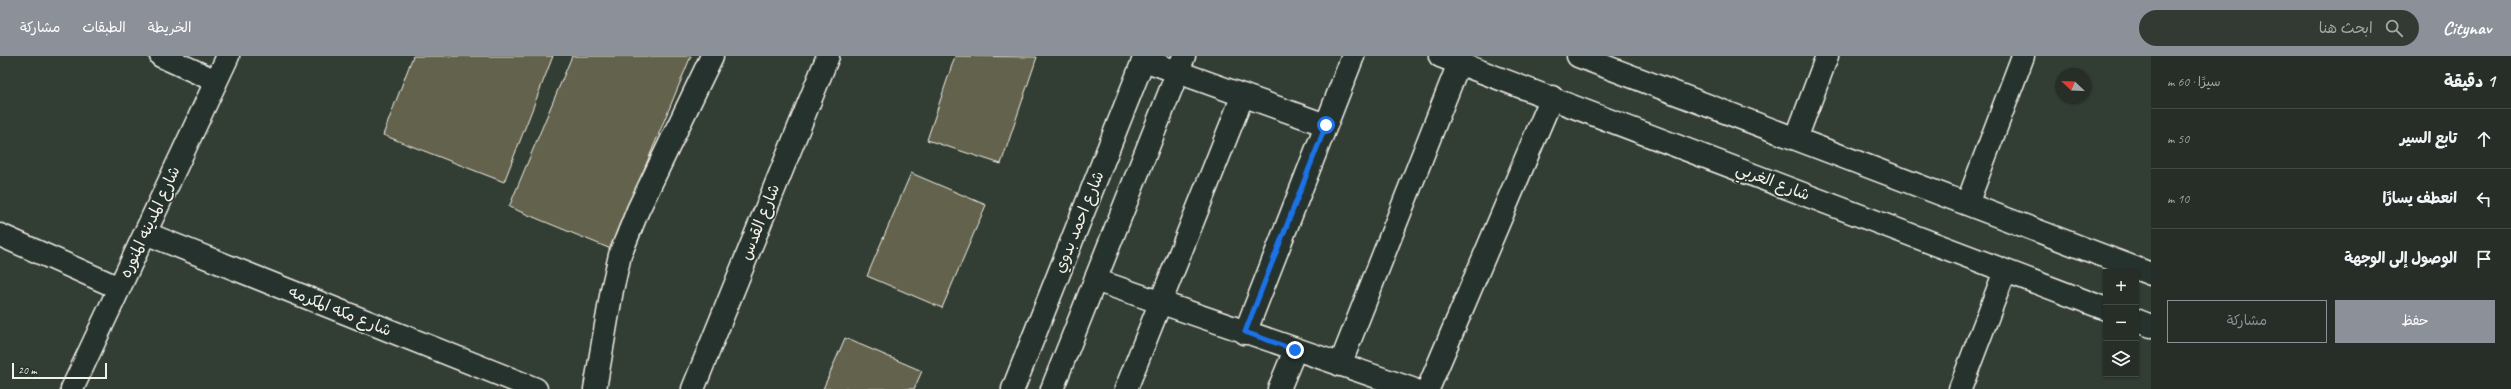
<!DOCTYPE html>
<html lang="ar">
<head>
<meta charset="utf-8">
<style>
	body { margin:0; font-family:Caveat,"Playpen Sans Arabic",sans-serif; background:#323a33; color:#f1f3f6; direction:rtl }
	.controls { position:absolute; right:12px; bottom:12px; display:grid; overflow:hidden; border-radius:0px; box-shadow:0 1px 3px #0004 }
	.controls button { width:36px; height:36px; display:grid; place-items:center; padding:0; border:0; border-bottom:1px solid #424a44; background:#262e27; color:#f1f3f6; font:20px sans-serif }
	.compass { position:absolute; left:2055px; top:12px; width:36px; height:36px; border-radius:50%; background:#262e27; box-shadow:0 1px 3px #0004; rotate:293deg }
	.scale { position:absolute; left:12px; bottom:10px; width:95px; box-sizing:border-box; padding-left:4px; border:2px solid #f4f1e8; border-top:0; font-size:11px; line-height:14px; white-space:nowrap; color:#f4f1e8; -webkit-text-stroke:3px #26332d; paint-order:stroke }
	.stop { position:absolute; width:12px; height:12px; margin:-9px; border:3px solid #1a73e8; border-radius:50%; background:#fff }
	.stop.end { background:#1a73e8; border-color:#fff; box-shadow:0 1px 4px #0008 }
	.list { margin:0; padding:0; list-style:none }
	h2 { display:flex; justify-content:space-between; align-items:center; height:52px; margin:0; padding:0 16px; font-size:17px }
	h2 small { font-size:13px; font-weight:400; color:#a4a8a7 }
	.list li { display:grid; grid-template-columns:26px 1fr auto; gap:12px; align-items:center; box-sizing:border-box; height:60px; padding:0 16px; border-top:1px solid #424a44 }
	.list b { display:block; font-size:15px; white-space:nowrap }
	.list em { font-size:13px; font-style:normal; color:#a4a8a7 }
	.actions { display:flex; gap:8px; padding:12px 16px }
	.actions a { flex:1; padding:9px 0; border:1px solid #8c9099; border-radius:0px; text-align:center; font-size:14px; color:#8c9099 }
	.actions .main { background:#8c9099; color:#fff }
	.icon { flex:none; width:22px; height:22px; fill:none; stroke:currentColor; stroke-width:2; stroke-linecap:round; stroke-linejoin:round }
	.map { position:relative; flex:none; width:2151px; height:333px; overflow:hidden; direction:ltr }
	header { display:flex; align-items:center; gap:24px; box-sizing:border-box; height:56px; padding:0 20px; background:#8c9099; color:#fff }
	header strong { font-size:19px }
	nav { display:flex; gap:22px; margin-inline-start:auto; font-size:14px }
	.search { width:280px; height:36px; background:#323a33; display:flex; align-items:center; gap:10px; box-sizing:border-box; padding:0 14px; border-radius:22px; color:#a4a8a7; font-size:15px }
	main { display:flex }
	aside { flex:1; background:#262e27 }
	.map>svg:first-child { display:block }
</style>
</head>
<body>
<header>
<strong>Citynav</strong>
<div class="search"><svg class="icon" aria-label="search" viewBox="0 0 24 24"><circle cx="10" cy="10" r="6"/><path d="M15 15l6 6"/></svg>ابحث هنا</div>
<nav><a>الخريطة</a><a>الطبقات</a><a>مشاركة</a></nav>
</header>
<main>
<aside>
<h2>1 دقيقة<small>سيرًا · 60 m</small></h2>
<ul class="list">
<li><svg class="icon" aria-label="ahead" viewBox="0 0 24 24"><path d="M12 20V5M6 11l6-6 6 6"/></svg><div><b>تابع السير</b></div><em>50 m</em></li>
<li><svg class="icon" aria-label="left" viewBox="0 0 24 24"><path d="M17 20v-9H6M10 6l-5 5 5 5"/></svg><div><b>انعطف يسارًا</b></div><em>10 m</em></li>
<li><svg class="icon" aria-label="arrive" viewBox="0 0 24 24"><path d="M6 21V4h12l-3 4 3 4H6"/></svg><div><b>الوصول إلى الوجهة</b></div></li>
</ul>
<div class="actions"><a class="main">حفظ</a><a>مشاركة</a></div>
</aside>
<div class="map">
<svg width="2151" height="333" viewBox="0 0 2151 333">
	<rect width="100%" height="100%" fill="#323d34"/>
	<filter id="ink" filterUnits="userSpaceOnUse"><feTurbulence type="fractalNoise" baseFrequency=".025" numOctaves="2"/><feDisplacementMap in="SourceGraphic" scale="8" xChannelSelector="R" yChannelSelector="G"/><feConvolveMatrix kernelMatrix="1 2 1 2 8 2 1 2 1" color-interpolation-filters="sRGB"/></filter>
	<g filter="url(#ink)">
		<path fill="#63634e" stroke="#f4f1e8" d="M413,0H553L504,126L383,79Z
			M572,0H691L611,193L509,151Z
			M955,0L1037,1L1001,108L927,84Z
			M911,117L986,149L942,252L867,220Z
			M845,282L922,315L914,333H823Z"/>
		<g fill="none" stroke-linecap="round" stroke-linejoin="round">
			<defs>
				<path id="minor" d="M161,0L216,25
					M1440,0L2106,253
					M1578,0L2151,218
					M1144,4L1326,69
					M1796,83L1827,0
					M1967,148L2023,0
					M145,177L536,333
					M0,179L119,232
					M1095,224L1412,333
					M2136,264L2151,270
					M1245,277L1353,0
					M1340,309L1459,7
					M72,333L228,0
					M595,333L612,234L620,199L638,154L712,0
					M693,333L828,0
					M1013,333L1145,0
					M1052,333L1184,0
					M1126,333L1243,39
					M1279,333L1295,294
					M1428,333L1552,41
					M1960,333L2005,215"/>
			</defs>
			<use href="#minor" stroke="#f4f1e8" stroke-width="25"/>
			<use href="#minor" stroke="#26332d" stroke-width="22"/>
		</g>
	</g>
	<g fill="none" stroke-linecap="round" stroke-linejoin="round" filter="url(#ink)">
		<path stroke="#1a73e8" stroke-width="5" d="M1295,294L1245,276L1326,69"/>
	</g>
	<g text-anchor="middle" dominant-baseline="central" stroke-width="3" stroke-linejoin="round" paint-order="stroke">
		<g font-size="16" fill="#f4f1e8" stroke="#26332d">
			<text transform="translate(1773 126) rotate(21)">شارع الغربي</text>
			<text transform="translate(150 166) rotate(-65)">شارع المدينه المنوره</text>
			<text transform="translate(760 166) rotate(-68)">شارع القدس</text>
			<text transform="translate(1079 166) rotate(-68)">شارع احمد بدوي</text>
			<text transform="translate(340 255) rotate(22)">شارع مكه المكرمه</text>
		</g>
	</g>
</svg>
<div class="controls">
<button>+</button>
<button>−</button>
<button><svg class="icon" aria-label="layers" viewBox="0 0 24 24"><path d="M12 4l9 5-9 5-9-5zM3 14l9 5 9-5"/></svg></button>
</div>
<svg class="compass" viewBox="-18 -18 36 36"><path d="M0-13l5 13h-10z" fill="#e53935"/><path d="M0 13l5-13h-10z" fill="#a4a8a7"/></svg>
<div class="scale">20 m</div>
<div class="stop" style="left:1326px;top:69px"></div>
<div class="stop end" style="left:1295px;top:294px"></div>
</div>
</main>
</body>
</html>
